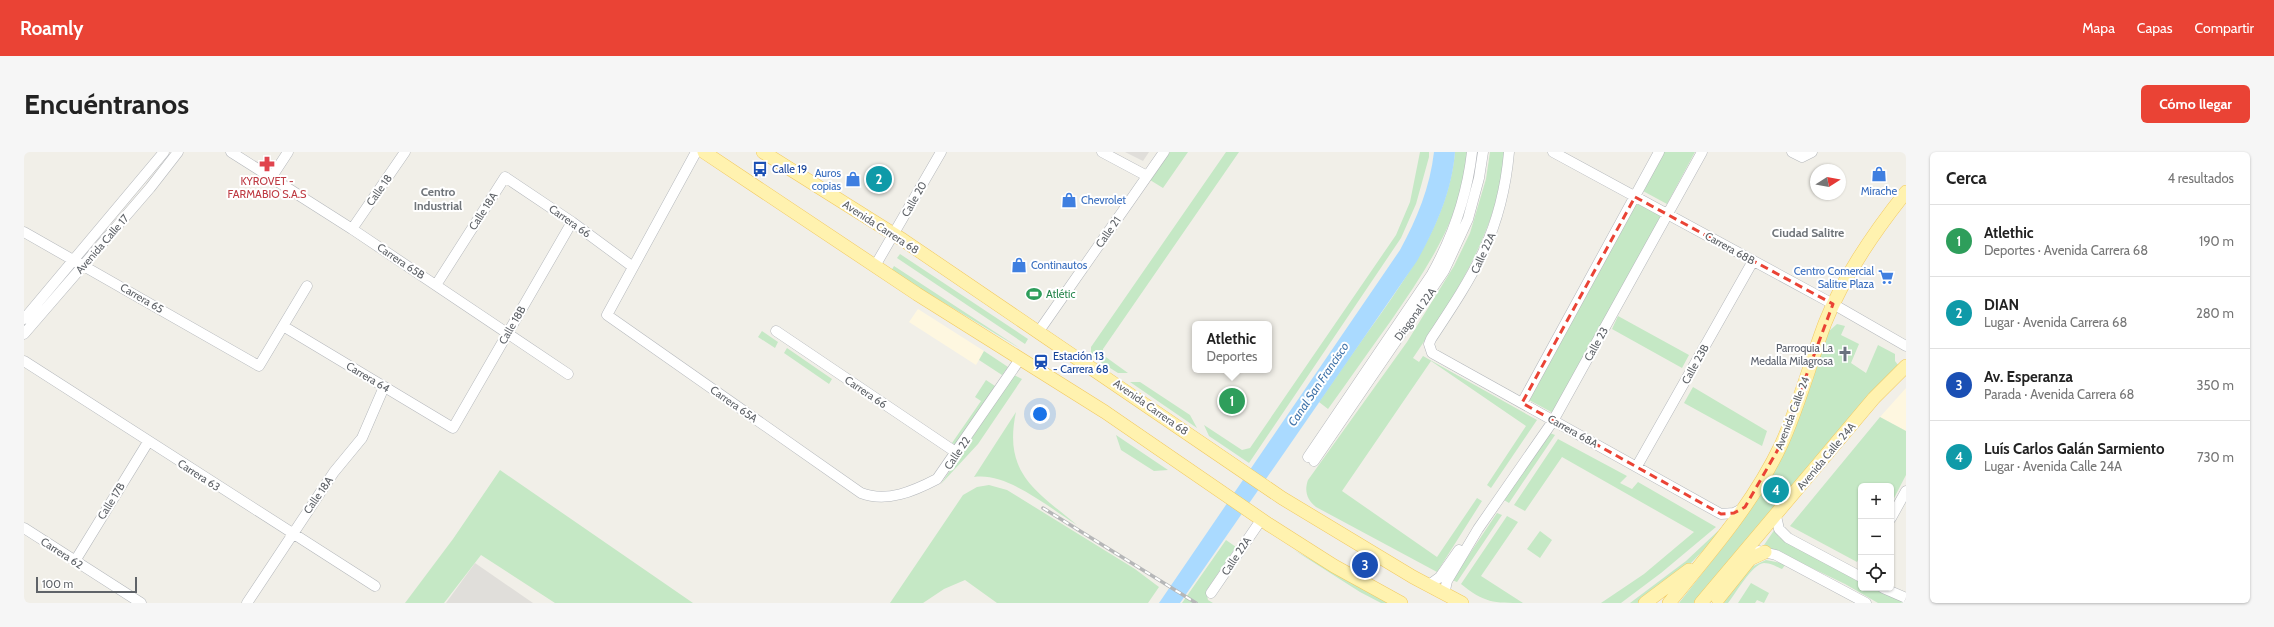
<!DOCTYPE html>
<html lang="es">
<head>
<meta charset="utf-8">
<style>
	body { margin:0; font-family:Cabin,sans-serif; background:#f6f6f6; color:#222 }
	.controls { position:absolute; right:12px; bottom:12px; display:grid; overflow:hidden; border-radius:6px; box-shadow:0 1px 3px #0004 }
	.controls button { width:36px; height:36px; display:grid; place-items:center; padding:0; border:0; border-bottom:1px solid #e0e0e0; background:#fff; color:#222; font:20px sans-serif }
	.compass { position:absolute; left:1786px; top:12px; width:36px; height:36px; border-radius:50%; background:#fff; box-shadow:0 1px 3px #0004; rotate:79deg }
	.scale { position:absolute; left:12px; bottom:10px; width:101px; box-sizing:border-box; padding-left:4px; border:2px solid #5f6368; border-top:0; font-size:11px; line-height:14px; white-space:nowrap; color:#5f6368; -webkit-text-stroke:3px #fff; paint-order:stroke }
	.you { position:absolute; left:1016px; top:262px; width:14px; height:14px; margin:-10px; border:3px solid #fff; border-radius:50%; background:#1a73e8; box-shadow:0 0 0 6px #1a73e833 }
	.badge { display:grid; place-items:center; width:26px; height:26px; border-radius:50%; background:#ea4335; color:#fff; font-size:13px; font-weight:700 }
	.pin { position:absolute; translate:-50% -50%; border:2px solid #fff; box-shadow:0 1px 4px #0006 }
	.popup { position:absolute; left:1168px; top:169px; width:80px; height:52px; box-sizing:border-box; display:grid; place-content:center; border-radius:6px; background:#fff; filter:drop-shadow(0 1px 3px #0005); font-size:13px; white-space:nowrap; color:#767676 }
	.popup b { font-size:15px; color:#222 }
	.popup::after { content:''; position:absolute; left:50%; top:100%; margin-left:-8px; border:8px solid transparent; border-top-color:#fff }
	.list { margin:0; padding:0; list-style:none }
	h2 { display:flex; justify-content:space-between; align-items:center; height:52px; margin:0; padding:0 16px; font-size:17px }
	h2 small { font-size:13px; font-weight:400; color:#767676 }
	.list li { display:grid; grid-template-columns:26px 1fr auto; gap:12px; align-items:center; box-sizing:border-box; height:72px; padding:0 16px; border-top:1px solid #e0e0e0 }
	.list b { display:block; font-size:15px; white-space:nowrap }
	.list p { margin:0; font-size:13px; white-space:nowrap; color:#767676 }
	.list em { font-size:13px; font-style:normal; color:#767676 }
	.icon { flex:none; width:22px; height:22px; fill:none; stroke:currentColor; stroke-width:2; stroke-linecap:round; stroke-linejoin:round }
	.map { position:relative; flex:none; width:1882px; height:451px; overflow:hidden; border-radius:6px }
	header { display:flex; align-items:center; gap:24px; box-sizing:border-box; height:56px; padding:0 20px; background:#ea4335; color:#fff }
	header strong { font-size:19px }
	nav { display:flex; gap:22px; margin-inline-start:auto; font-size:14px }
	.intro { display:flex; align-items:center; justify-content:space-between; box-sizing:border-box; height:96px; padding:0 24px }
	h1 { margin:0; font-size:28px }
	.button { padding:10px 18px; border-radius:6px; background:#ea4335; color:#fff; font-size:14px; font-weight:700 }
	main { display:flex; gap:24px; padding:0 24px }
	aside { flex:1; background:#fff; border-radius:6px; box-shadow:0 1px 3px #0004 }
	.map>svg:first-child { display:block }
</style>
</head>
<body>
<header>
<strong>Roamly</strong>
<nav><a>Mapa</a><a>Capas</a><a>Compartir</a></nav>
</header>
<div class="intro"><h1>Encuéntranos</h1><a class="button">Cómo llegar</a></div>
<main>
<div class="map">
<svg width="1882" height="451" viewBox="0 0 1882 451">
	<rect width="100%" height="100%" fill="#f1efe8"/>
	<path fill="#fef7e0" d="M894,157L960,199L952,213L885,170Z
		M1882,236V279L1856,265Z"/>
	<path fill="#e0deda" d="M1101,0H1125L1119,9Z
		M451,411L509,451H422Z"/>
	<path fill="#c5e8c5" d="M1146,0H1164L1139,36L1126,28Z
		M1202,0H1215L1079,197V203L1104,221H1094L1067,204V195Z
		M1396,0H1405V5L1392,52L1377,86L1225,311L1185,284L1180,273L1218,298L1226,296L1372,83L1386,50Z
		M1431,0H1443C1440,64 1401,119 1366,170C1345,199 1325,228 1304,257L1295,250C1315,221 1335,192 1356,163C1391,113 1425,63 1431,0Z
		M1466,0H1481C1475,77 1431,144 1389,206L1395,210L1399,204L1513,268L1467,336L1463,333L1502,274L1407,209L1318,339L1413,405L1453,346L1458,349L1413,420L1292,355C1283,348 1280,339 1284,328L1383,190L1430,114L1446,81L1462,27Z
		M1640,0H1671L1643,52L1619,39Z
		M1612,51L1637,64L1529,261L1505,248Z
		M876,102L1004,187L1001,192L873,106Z
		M870,114L997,197L867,119Z
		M1594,164L1665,203L1658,216L1588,177Z
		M1813,172L1821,174L1817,183L1835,192L1827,211L1842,221L1854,193L1871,202V209L1874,213L1671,451H1655L1710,381L1727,356L1804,180Z
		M738,179L754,190L751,196L734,185Z
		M763,196L808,227L805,232L760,201Z
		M960,199L984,215L978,223L955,208Z
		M990,223L998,227L954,292L917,332Z
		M962,228L971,234L932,293L928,291L957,249L951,245Z
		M1106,230H1116L1166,263L1173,276Z
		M1669,235L1743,279L1738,294L1660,251Z
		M992,260C979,321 1011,338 1053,373C1025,356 984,320 950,325Z
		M1856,265L1882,279V323L1867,352V334H1837V402L1833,410L1766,374Z
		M1526,281L1531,283L1485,351L1480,348Z
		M1092,283L1144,318L1130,319L1097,298Z
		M1534,287L1603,324L1596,331L1608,337L1614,330L1692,375L1637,421L1597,451H1577L1620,422L1670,380L1538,305L1501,359L1490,353Z
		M476,318L669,451H531L457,403L420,451H381L429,387Z
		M965,333L983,338L1111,417L1135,435L1124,451H973L941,428L920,437L899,451H866L939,343L953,335Z
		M1473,361L1478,363L1433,430L1428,428Z
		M1483,364L1494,370L1457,424L1499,451C1470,451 1460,451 1437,432Z
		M1751,377L1755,385L1837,429V436H1850L1882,451H1854L1821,432L1740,393Z
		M1516,379L1528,388L1516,406L1503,397Z
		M1694,379H1698L1667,411L1614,451H1606L1662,409Z
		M1202,388L1212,395L1182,439L1184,448L1189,451H1158Z
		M1270,398L1365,451H1357L1336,440Z
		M1742,408L1762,412L1758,417C1753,415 1747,411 1740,411C1728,412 1712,441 1704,451H1695L1725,416Z
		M1727,431L1745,441L1740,451L1733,448L1731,451H1714Z"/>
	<path fill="#aadaff" d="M1410,0H1431C1428,39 1412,75 1393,109L1156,451H1135L1376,98C1393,67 1406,35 1410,0Z"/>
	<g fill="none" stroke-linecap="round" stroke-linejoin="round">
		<defs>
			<path id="minor" d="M207,0L328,77L544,222
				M672,0L583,163L837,341C863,351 890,339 913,327L996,207
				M1078,0L1123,24
				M1485,0C1478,80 1450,122 1407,187L1405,192L1408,201L1697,362L1710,361L1720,356
				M1529,0L1809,152L1882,194
				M1768,0L1778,5L1788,0
				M247,26L264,0
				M328,77L381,0
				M0,80L235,214L283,134
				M851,114L917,0
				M412,133L481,25L548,70L609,115
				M0,167L140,0
				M259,174L429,276L548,70
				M752,179L933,301
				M1015,179L1140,0
				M0,182L126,36L154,0
				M0,209L351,434
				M1498,251L1635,0
				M1284,305L1408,122C1429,84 1443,44 1448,0
				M1290,309L1420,119L1444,67L1455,26L1459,0
				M1613,314L1729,109
				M1752,364L1755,377L1764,386L1837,425
				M1867,366L1882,339
				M0,376L117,451
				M1735,399L1752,403L1842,451
				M51,409L124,290
				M1405,433L1416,425L1435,398
				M1859,436L1882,446
				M1187,441L1237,368
				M1423,443L1421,438L1423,429L1454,377L1529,269L1678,0
				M223,451L310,320L338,286L360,235"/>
			<path id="major" d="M680,0L893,142L1081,260L1244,372L1310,414L1377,451
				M739,0L879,88L1258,346L1389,425L1438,451
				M1694,447L1726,407L1741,400
				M1621,451L1665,418
				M1645,451C1686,401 1729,352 1757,293C1775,254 1786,211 1801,171C1820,123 1850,80 1882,40
				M1677,451L1850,246L1882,214"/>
		</defs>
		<use href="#minor" stroke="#b5b8bc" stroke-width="11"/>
		<use href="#major" stroke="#f2c960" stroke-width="14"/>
		<use href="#minor" stroke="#fff" stroke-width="10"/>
		<use href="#major" stroke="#fff2af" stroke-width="13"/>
		<defs>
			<path id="rail" d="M1019,356L1172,451"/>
		</defs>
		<use href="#rail" stroke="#b6b7b8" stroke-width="3.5"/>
		<use href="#rail" stroke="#fff" stroke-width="2" stroke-dasharray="6" stroke-linecap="butt"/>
	</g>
	<path fill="none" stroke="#ea4335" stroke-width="3" stroke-dasharray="8 5" stroke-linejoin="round" d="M1611,45L1809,152L1756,294L1721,355L1710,361L1697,362L1498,251Z"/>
	<defs>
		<symbol id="pharmacy-bare" viewBox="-9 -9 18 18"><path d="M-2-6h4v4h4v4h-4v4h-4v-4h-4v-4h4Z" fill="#e0444e" stroke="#fff" stroke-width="2.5" paint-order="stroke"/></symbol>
		<symbol id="bus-bare" viewBox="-9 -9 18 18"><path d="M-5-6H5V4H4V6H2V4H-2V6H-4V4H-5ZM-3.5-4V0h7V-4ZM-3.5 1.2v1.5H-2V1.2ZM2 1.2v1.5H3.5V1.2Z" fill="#1a4fb4" stroke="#fff" stroke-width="2.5" paint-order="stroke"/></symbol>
		<symbol id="shop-bare" viewBox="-9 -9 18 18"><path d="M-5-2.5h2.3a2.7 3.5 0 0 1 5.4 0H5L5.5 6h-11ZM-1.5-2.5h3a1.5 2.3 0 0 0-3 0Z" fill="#3f7fe0" stroke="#fff" stroke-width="2.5" paint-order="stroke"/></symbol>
		<symbol id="supermarket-bare" viewBox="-9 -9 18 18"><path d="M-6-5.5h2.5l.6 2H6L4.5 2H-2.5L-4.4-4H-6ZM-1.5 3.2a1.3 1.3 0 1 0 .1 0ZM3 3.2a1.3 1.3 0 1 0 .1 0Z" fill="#3f7fe0" stroke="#fff" stroke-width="2.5" paint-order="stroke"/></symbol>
		<symbol id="stadium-bare" viewBox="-9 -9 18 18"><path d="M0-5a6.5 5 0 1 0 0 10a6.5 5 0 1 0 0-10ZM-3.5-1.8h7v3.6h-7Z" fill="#2e9e5b" stroke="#fff" stroke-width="2.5" paint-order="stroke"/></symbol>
		<symbol id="church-bare" viewBox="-9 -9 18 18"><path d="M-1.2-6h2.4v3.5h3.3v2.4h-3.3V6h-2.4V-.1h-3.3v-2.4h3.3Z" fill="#6b7280" stroke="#fff" stroke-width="2.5" paint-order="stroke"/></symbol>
		<symbol id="station-bare" viewBox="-9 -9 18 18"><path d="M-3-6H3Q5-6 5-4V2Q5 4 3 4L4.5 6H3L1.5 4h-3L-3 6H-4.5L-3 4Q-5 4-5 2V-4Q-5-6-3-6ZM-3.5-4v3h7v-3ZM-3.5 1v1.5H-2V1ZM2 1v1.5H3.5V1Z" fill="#1a4fb4" stroke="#fff" stroke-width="2.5" paint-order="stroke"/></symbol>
	</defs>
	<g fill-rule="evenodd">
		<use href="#pharmacy-bare" x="232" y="1" width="22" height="22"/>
		<use href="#bus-bare" x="725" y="6" width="22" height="22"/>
		<use href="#shop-bare" x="1844" y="11" width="22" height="22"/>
		<use href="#shop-bare" x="818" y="16" width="22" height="22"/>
		<use href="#shop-bare" x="1034" y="37" width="22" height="22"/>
		<use href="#shop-bare" x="984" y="102" width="22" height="22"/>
		<use href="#supermarket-bare" x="1851" y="114" width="22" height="22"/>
		<use href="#stadium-bare" x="999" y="131" width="22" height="22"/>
		<use href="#church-bare" x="1810" y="191" width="22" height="22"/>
		<use href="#station-bare" x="1006" y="199" width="22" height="22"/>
	</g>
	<g text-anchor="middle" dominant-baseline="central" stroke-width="4" stroke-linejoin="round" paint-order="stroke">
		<g font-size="11" fill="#164399" stroke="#fff" text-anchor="start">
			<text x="748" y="17">Calle 19</text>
			<text x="1029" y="204">Estación 13<tspan x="1029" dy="13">- Carrera 68</tspan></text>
		</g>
		<g font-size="11" fill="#366cbe" stroke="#fff" text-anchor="end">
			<text x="817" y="21">Auros<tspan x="817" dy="13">copias</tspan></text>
			<text x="1855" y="39" text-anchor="middle">Mirache</text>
			<text x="1057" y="48" text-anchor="start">Chevrolet</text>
			<text x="1007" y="113" text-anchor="start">Continautos</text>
			<text x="1850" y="119">Centro Comercial<tspan x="1850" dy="13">Salitre Plaza</tspan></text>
		</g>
		<g font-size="11" fill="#be3a42" stroke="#fff">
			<text x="243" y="29">KYROVET -<tspan x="243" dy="13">FARMABIO S.A.S</tspan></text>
		</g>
		<g font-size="11" fill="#5f6368" stroke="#fff">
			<text transform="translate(355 38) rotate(-55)">Calle 18</text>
			<text transform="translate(890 47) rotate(-60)">Calle 20</text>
			<text transform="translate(459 59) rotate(-57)">Calle 18A</text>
			<text transform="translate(546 69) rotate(35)">Carrera 66</text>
			<text transform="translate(857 75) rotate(33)">Avenida Carrera 68</text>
			<text transform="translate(1084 80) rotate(-55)">Calle 21</text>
			<text transform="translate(78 92) rotate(-49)">Avenida Calle 17</text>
			<text transform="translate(1706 96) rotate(29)">Carrera 68B</text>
			<text transform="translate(1459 101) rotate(-65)">Calle 22A</text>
			<text transform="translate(377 109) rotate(34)">Carrera 65B</text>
			<text transform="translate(118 146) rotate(30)">Carrera 65</text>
			<text transform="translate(1391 162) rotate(-54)">Diagonal 22A</text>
			<text transform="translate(488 173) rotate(-60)">Calle 18B</text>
			<text transform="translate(1572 192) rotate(-61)">Calle 23</text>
			<text transform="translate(1671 212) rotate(-61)">Calle 23B</text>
			<text transform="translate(344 225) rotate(31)">Carrera 64</text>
			<text transform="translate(842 240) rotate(34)">Carrera 66</text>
			<text transform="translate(710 252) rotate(35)">Carrera 65A</text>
			<text transform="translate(1127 255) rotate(35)">Avenida Carrera 68</text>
			<text transform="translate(1768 261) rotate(-69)">Avenida Calle 24</text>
			<text transform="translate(1549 279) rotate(29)">Carrera 68A</text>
			<text transform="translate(933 301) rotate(-56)">Calle 22</text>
			<text transform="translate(1802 304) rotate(-50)">Avenida Calle 24A</text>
			<text transform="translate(175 323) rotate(33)">Carrera 63</text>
			<text transform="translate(294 343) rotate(-55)">Calle 18A</text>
			<text transform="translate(87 349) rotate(-58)">Calle 17B</text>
			<text transform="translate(38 401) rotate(33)">Carrera 62</text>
			<text transform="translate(1212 404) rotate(-56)">Calle 22A</text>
		</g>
		<g font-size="11" fill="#27864d" stroke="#fff" text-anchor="start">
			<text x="1022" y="142">Atlétic</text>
		</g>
		<g font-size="11" fill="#5b616d" stroke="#fff" text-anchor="end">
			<text x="1809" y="196">Parroquia La<tspan x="1809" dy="13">Medalla Milagrosa</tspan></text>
		</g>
		<g font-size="12" font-weight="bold" fill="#70757a" stroke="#fff">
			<text x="414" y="39">Centro<tspan x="414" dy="14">Industrial</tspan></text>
			<text x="1784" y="80">Ciudad Salitre</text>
		</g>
		<g font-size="12" font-style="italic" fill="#4174aa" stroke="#fff">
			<text transform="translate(1294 232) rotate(-56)">Canal San Francisco</text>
		</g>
	</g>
</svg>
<div class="controls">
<button>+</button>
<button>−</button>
<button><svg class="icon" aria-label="locate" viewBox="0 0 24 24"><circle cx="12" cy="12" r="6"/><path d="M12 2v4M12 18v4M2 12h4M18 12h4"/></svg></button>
</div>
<svg class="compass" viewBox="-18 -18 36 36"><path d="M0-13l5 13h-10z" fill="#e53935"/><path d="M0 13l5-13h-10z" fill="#767676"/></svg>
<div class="scale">100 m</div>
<div class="you"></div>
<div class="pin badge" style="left:1208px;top:249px;background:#2e9e5b">1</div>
<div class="popup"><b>Atlethic</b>Deportes</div>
<div class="pin badge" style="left:855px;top:27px;background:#0f9aa8">2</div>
<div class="pin badge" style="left:1341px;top:413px;background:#1a4fb4">3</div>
<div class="pin badge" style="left:1752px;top:338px;background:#0f9aa8">4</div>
</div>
<aside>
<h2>Cerca<small>4 resultados</small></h2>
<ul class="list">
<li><span class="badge" style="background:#2e9e5b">1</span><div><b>Atlethic</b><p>Deportes · Avenida Carrera 68</p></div><em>190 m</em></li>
<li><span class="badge" style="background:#0f9aa8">2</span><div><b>DIAN</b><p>Lugar · Avenida Carrera 68</p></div><em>280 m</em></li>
<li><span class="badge" style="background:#1a4fb4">3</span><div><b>Av. Esperanza</b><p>Parada · Avenida Carrera 68</p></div><em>350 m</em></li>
<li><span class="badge" style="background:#0f9aa8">4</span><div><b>Luís Carlos Galán Sarmiento</b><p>Lugar · Avenida Calle 24A</p></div><em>730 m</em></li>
</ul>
</aside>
</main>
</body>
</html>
